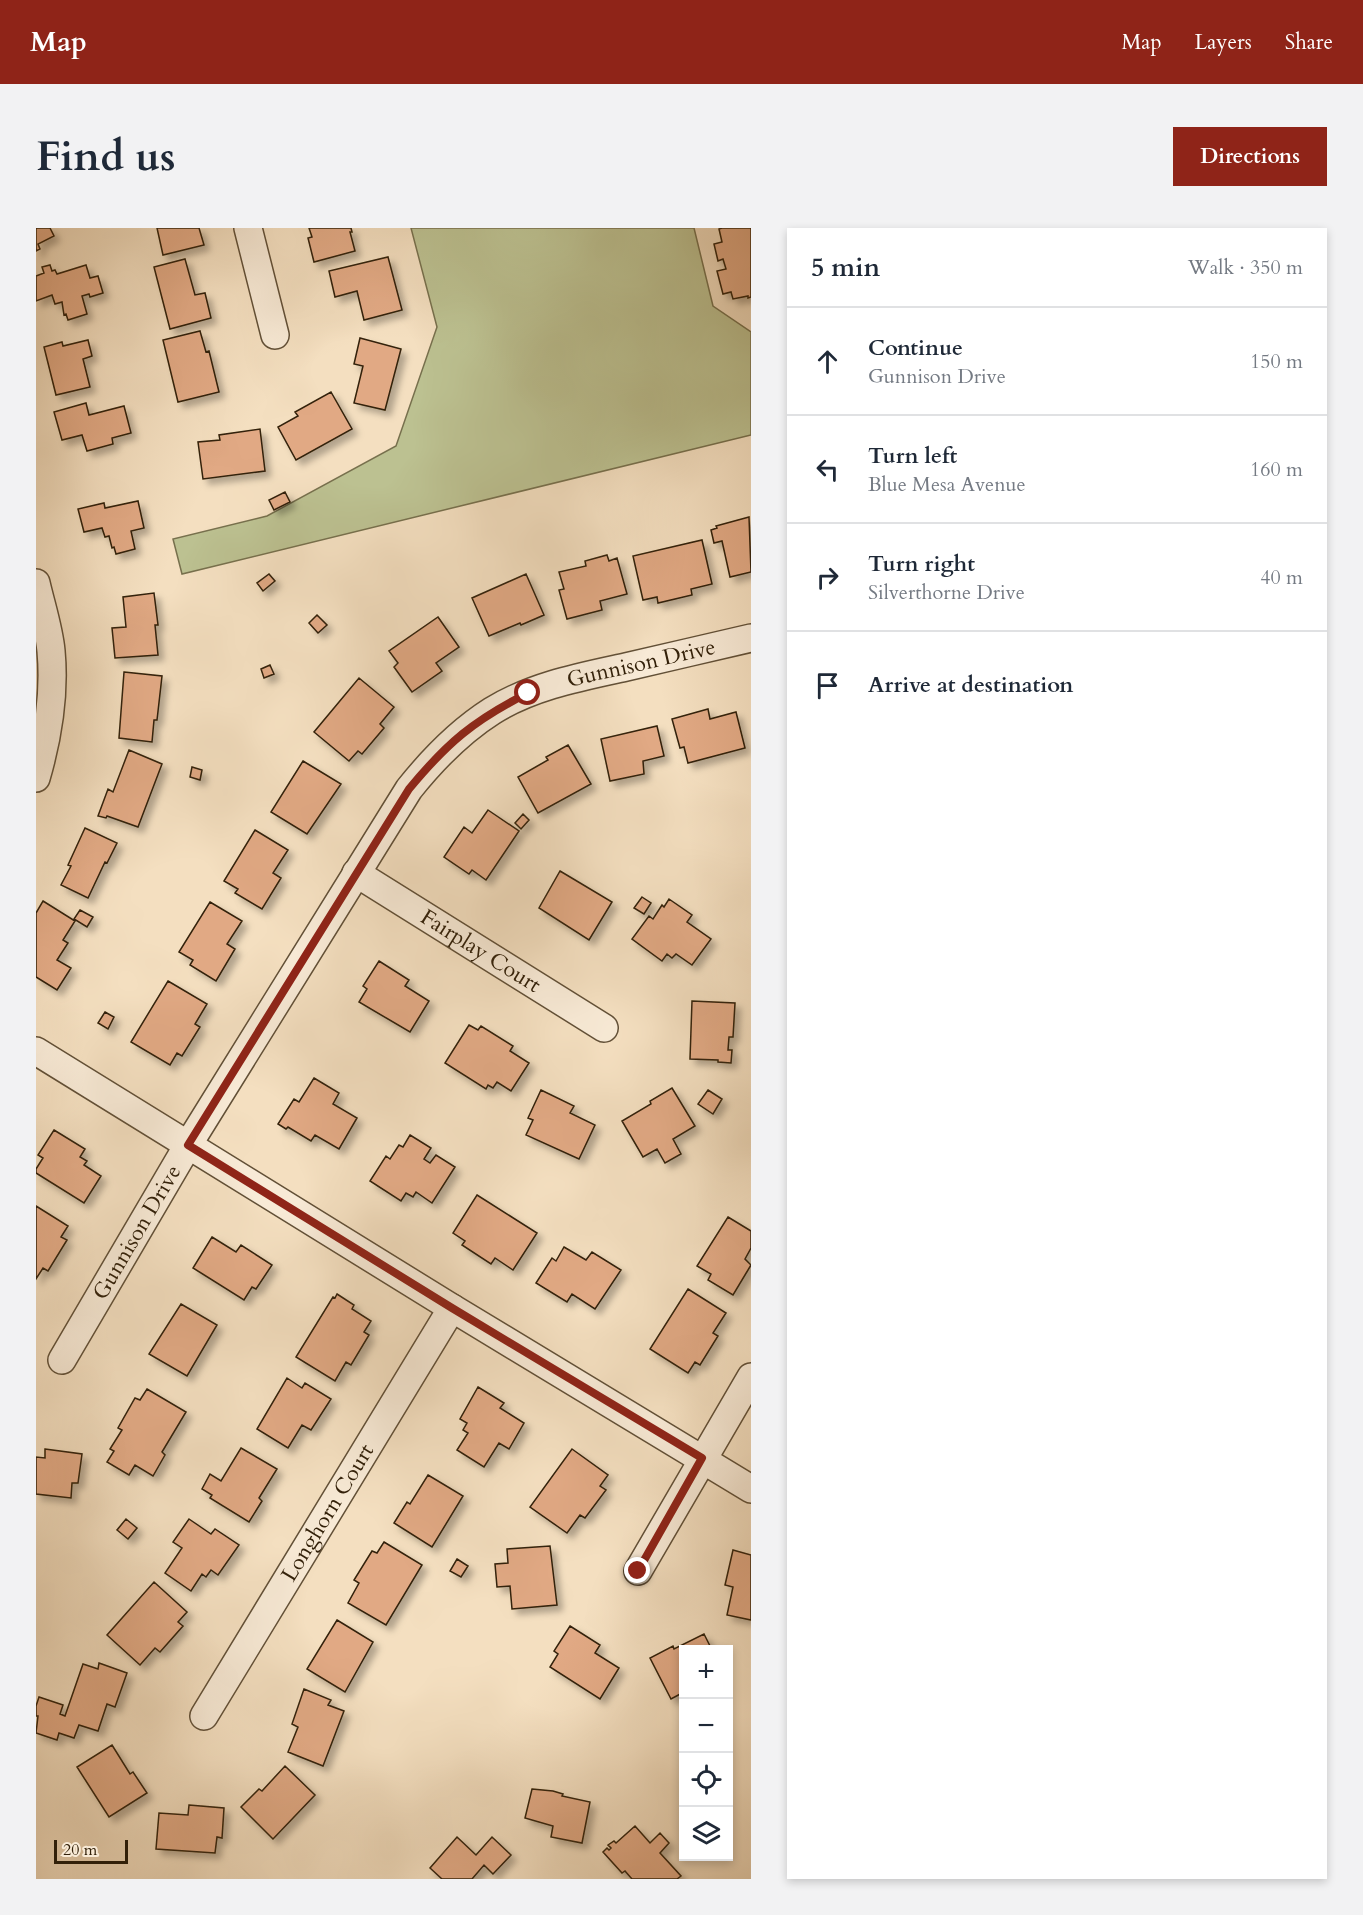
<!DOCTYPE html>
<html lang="en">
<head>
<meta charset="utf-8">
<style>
	body { margin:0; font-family:Cardo,serif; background:#f2f2f3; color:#1f2937 }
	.controls { position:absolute; right:18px; bottom:18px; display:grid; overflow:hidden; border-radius:0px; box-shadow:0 3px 9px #0003 }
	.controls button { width:54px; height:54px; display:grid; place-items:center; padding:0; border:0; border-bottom:2px solid #e0e1e3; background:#fff; color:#1f2937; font:30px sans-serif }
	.scale { position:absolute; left:18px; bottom:15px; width:74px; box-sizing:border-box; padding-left:6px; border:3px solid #322009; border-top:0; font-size:16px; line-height:21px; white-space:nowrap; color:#322009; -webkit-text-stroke:4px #f8ead6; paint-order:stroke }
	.stop { position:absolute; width:18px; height:18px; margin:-14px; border:4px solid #8f2418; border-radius:50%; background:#fff }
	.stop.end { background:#8f2418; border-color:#fff; box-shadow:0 2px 6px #0008 }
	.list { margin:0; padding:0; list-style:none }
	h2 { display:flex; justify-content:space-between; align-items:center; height:78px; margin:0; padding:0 24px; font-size:26px }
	h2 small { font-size:20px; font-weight:400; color:#747a83 }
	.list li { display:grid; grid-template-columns:39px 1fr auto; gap:18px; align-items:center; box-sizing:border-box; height:108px; padding:0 24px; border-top:2px solid #e0e1e3 }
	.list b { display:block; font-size:22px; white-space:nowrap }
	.list p { margin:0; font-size:20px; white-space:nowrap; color:#747a83 }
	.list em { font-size:20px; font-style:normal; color:#747a83 }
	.icon { flex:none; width:33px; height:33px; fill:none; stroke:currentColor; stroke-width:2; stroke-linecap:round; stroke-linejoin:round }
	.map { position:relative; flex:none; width:715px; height:1651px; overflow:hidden; border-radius:0px }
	header { display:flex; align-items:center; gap:36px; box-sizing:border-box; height:84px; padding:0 30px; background:#8f2418; color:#fff }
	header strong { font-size:28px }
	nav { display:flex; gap:33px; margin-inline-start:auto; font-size:21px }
	.intro { display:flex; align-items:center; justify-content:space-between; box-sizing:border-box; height:144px; padding:0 36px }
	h1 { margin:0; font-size:42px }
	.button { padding:15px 27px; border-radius:0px; background:#8f2418; color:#fff; font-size:21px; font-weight:700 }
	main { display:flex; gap:36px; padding:0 36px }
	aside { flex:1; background:#fff; border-radius:0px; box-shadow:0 3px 9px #0003 }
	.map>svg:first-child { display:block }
</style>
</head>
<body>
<header>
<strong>Map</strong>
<nav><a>Map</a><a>Layers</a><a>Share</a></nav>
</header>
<div class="intro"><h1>Find us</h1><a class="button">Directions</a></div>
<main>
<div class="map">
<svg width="715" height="1651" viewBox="0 0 715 1651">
	<defs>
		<filter id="shadow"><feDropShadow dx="5.5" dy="5.5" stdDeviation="3" flood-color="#0004"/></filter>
	</defs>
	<rect width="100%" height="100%" fill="#f4dfc0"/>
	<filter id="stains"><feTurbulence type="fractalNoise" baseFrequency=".00333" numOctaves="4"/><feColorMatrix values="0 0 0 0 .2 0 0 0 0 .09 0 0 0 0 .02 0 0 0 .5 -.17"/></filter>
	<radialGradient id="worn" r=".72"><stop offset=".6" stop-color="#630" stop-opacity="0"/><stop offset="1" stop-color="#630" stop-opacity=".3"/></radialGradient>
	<path fill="#bcc191" stroke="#77704d" stroke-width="1.5" d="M375,0H658L677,78L715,104V207L146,346L137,311L231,288L360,218L401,99Z"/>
	<path fill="#e1a984" stroke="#322009" stroke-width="1.5" filter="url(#shadow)" d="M0,0H14L18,8L2,16L4,21L0,23Z
		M121,0H163L168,17L127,27Z
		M273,0H315L316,4H314L319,23L278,34L272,10L276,9Z
		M686,0H715V69L712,70V68L697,71L695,64L687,66L681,43L690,41L687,31L682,33L678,16L686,14L683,1Z
		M352,29L366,82L328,92L321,63L299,69L293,43Z
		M149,31L159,67L169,65L175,90L134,101L118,39Z
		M14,37L16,43L19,42L21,46L50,37L54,50L62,48L67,65L54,69L53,66L46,68L51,86L32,92L30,86L28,87L26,74L19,76L16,67L0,73V48L8,45L6,39Z
		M164,103L170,124L173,123L183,164L142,174L127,112Z
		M324,110L365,121L349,182L318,175L327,138L318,136Z
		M52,112L56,128L47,131L54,159L20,167L8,119L26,114L27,118Z
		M295,164L316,201L260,232L242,199L262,188L259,184Z
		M50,175L53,187L88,178L95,205L76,210L77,216L51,223L46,207L26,212L18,184Z
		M224,201L229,243L167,251L162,214L184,212L183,207Z
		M249,264L254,274L238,282L233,272Z
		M102,273L108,300L95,303L99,321L80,326L78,319L76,320L73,308L69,309L66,300L48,304L42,281L68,275L69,280Z
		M713,289L715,344L694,349L686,313L678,315L675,302L681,300L680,298Z
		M666,312L676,356L655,361L656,367L622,375L621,369L607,372L597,328Z
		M571,327L573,333L581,330L591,366L564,373L566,382L531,391L523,362L528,361L523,344L550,338L549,333Z
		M233,346L239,353L227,363L221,355Z
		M490,346L508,387L485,397L484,395L453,408L436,370Z
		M118,365L122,397H119L122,427L79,430L76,400L90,399L87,369Z
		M281,387L291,397L282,405L273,395Z
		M402,389L423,419L400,435L406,443L376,464L358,439L362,435L353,423Z
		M234,437L238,446L228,450L225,441Z
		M88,444L126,448L121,492H118L116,514L83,510Z
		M323,450L358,479L344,496L348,500L326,526L322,523L313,533L278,504Z
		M672,481L674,491L700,484L709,520L652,535L648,519L644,520L636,491Z
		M621,498L628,528L607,533L608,546L574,553L565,511Z
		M532,517L555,556L502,585L482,549L512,532L510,529Z
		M93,522L126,536L102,599L71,588L70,590L62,588L72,561L77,564Z
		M267,533L305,556L271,606L235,584Z
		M156,539L166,542L164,552L154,549Z
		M452,582L483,603L450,652L436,642L433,646L408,629L428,599L436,605Z
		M487,586L493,592L485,601L479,595Z
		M49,600L81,615L71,635L69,634L52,670L25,657L35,638L32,637Z
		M219,602L252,622L237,645L245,650L226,681L199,665L202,661L188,653Z
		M524,643L576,674L553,712L503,680Z
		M606,669L615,675L608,686L598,680Z
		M633,671L656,687L651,694L675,711L656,737L640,726L636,730L631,726L626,733L596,711L613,688L617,691L626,677L628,679Z
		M7,673L39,693L27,712L32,715L21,732L35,740L21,762L0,749V685Z
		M174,674L206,693L191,716L199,721L180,753L154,737L157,732L143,724Z
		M44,682L57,689L51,699L38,691Z
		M343,733L373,752L369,758L393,773L374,804L323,774L331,761L327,758Z
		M132,753L171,776L159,796L164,799L146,828L141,825L134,837L95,814Z
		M656,773L699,775L697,809H693L692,822H696L695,835L682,834V832L654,831Z
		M69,784L78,789L72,801L62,795Z
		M433,797L442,802L445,798L477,818L474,823L493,835L475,863L461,854L457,860L452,857L450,861L409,835Z
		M278,850L303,865L297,876L321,890L303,921L279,907L275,913L252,899L250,901L242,896L258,871L263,874Z
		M636,860L659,898L637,911L645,926L629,935L621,921L607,929L586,893L615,876L614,873Z
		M505,862L538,878L534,885L559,897L543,931L490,907L497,892L492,890Z
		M672,862L686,871L677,886L662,876Z
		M18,902L49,921L44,929L51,933L48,937L65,948L48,975L0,945V941L7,930L2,927Z
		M374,907L395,920L388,931L394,935L400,927L419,939L396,975L380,964L377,969L370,965L365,973L334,953L350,928L354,931L363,917L367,919Z
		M441,967L501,1005L477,1042L459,1030L455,1036L426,1017L429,1013L417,1005Z
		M0,978L32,998L25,1009L31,1012L12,1043L7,1040L0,1051Z
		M692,989L715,1003V1020L709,1031L715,1037L697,1067L672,1052L675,1046L661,1038Z
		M176,1009L200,1024L205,1017L236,1037L220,1061L216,1059L208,1072L157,1040Z
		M528,1019L550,1032L556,1024L585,1042L559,1081L536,1066L531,1074L500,1055L516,1030L520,1033Z
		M652,1061L690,1085L677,1105L682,1108L664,1137L659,1134L652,1145L614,1121Z
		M301,1066L318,1077L316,1081L335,1093L328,1104L333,1107L315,1137L310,1134L299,1153L260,1129L297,1069L299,1070Z
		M145,1076L181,1097L151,1148L113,1126Z
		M251,1150L266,1160L269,1155L295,1171L275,1202L266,1197L252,1220L221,1201Z
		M442,1159L468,1175L464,1180L488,1195L473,1221L463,1215L448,1239L421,1222L432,1205L427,1202L431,1195L424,1191Z
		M111,1161L150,1184L126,1224L129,1227L117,1248L99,1237L93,1247L71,1234L78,1223L74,1221L86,1202L82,1200L99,1170L104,1172Z
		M205,1220L241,1241L223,1270L226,1273L213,1294L174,1270L176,1267L166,1261L174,1246L185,1253Z
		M9,1221L46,1226L42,1255H36L35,1270L0,1266V1229L9,1230Z
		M536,1221L572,1247L564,1258L570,1262L549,1290L544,1287L531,1305L494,1279Z
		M392,1247L427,1268L396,1319L358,1295L371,1274L374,1276Z
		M90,1291L101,1300L92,1311L81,1302Z
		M153,1291L175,1306L179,1301L203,1317L182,1347L175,1342L170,1349L166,1346L155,1363L129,1345L146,1320L137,1314Z
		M348,1314L386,1337L350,1397L312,1375L323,1355L318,1352L336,1323L341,1325Z
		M514,1318L521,1377L476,1381L474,1358L461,1359L459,1336L472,1335L471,1321Z
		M697,1322L715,1327V1392L691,1387L697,1359L689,1357Z
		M421,1331L432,1338L425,1349L414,1343Z
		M118,1354L151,1384L142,1394L147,1398L124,1424L119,1420L104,1437L71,1407Z
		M301,1392L337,1414L309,1464L271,1441Z
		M534,1398L564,1417L559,1425L583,1440L564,1471L514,1439L522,1426L518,1423Z
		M668,1406L676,1422H648V1464L635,1471L614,1430L637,1418L638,1421Z
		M63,1435L91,1445L79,1479L71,1476L62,1503L43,1497L38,1510L23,1505L21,1512L0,1505L2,1488H0V1478L3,1469L27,1477L24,1486L29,1488L47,1436L62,1441Z
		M268,1461L295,1472L292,1477L308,1483L287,1538L252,1524L262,1499L256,1496Z
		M76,1517L94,1546L97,1544L111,1565L73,1589L41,1539Z
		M249,1538L279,1567L237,1611L205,1579L223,1561L226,1563Z
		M496,1561L517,1563L527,1566L526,1568L554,1574L546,1615L515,1609L517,1598L489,1590Z
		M153,1577L188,1580L186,1610L181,1609L179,1625L120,1621L123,1585L152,1587Z
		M599,1598L614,1615L624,1605L633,1615L624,1625L645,1648L641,1651H596L589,1643L586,1645L567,1624L571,1620L573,1622L575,1620L572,1617L578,1613L580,1615Z
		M421,1609L440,1627L456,1609L475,1627L457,1646L448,1637L436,1651H406L394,1640Z"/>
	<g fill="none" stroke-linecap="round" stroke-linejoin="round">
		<defs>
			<g id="minor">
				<path d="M212,0L239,107"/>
				<path d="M0,355C5,377 13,401 15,423C19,466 12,509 0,550"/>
				<path id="s1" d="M320,645L568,800"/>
				<path d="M0,823L416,1080L715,1261"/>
				<path id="s2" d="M26,1132L152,917L373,561C397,531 423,504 456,483C496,458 544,449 590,439C632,429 673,420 715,410"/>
				<path d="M602,1343L715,1149"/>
				<path id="s3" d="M168,1488L416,1080"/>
			</g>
		</defs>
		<use href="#minor" stroke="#625037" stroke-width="30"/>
		<use href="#minor" stroke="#f8ead6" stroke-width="27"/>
	</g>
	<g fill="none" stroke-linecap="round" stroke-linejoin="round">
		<path stroke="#8f2418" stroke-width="8" d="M492,465C438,492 411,515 373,561L152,917L416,1080L666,1230L602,1343"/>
	</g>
	<g text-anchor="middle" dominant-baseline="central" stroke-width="6" stroke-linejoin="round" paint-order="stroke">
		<g font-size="22" fill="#322009" stroke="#f8ead6">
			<text stroke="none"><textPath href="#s2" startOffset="940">Gunnison Drive</textPath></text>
			<text stroke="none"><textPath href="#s1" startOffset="147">Fairplay Court</textPath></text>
			<text stroke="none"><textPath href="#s2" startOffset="148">Gunnison Drive</textPath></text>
			<text stroke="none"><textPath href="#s3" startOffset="238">Longhorn Court</textPath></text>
		</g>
	</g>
	<rect width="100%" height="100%" filter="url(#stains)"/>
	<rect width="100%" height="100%" fill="url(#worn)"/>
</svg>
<div class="controls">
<button>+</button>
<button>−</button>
<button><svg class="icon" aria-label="locate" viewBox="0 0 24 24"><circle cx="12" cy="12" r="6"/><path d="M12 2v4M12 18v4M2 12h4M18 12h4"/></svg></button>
<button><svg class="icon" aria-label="layers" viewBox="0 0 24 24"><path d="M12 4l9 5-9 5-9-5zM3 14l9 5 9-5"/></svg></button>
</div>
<div class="scale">20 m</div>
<div class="stop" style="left:492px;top:465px"></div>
<div class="stop end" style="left:602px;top:1343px"></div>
</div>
<aside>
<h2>5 min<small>Walk · 350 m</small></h2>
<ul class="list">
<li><svg class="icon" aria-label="ahead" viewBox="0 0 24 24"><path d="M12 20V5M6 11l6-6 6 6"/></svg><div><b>Continue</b><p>Gunnison Drive</p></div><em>150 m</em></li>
<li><svg class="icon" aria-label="left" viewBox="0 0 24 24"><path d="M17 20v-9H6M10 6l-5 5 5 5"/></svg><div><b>Turn left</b><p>Blue Mesa Avenue</p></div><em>160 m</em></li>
<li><svg class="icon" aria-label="right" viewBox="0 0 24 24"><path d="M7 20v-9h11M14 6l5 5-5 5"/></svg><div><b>Turn right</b><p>Silverthorne Drive</p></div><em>40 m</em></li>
<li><svg class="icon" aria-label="arrive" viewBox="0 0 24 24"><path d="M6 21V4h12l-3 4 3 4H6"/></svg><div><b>Arrive at destination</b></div></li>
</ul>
</aside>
</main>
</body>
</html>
